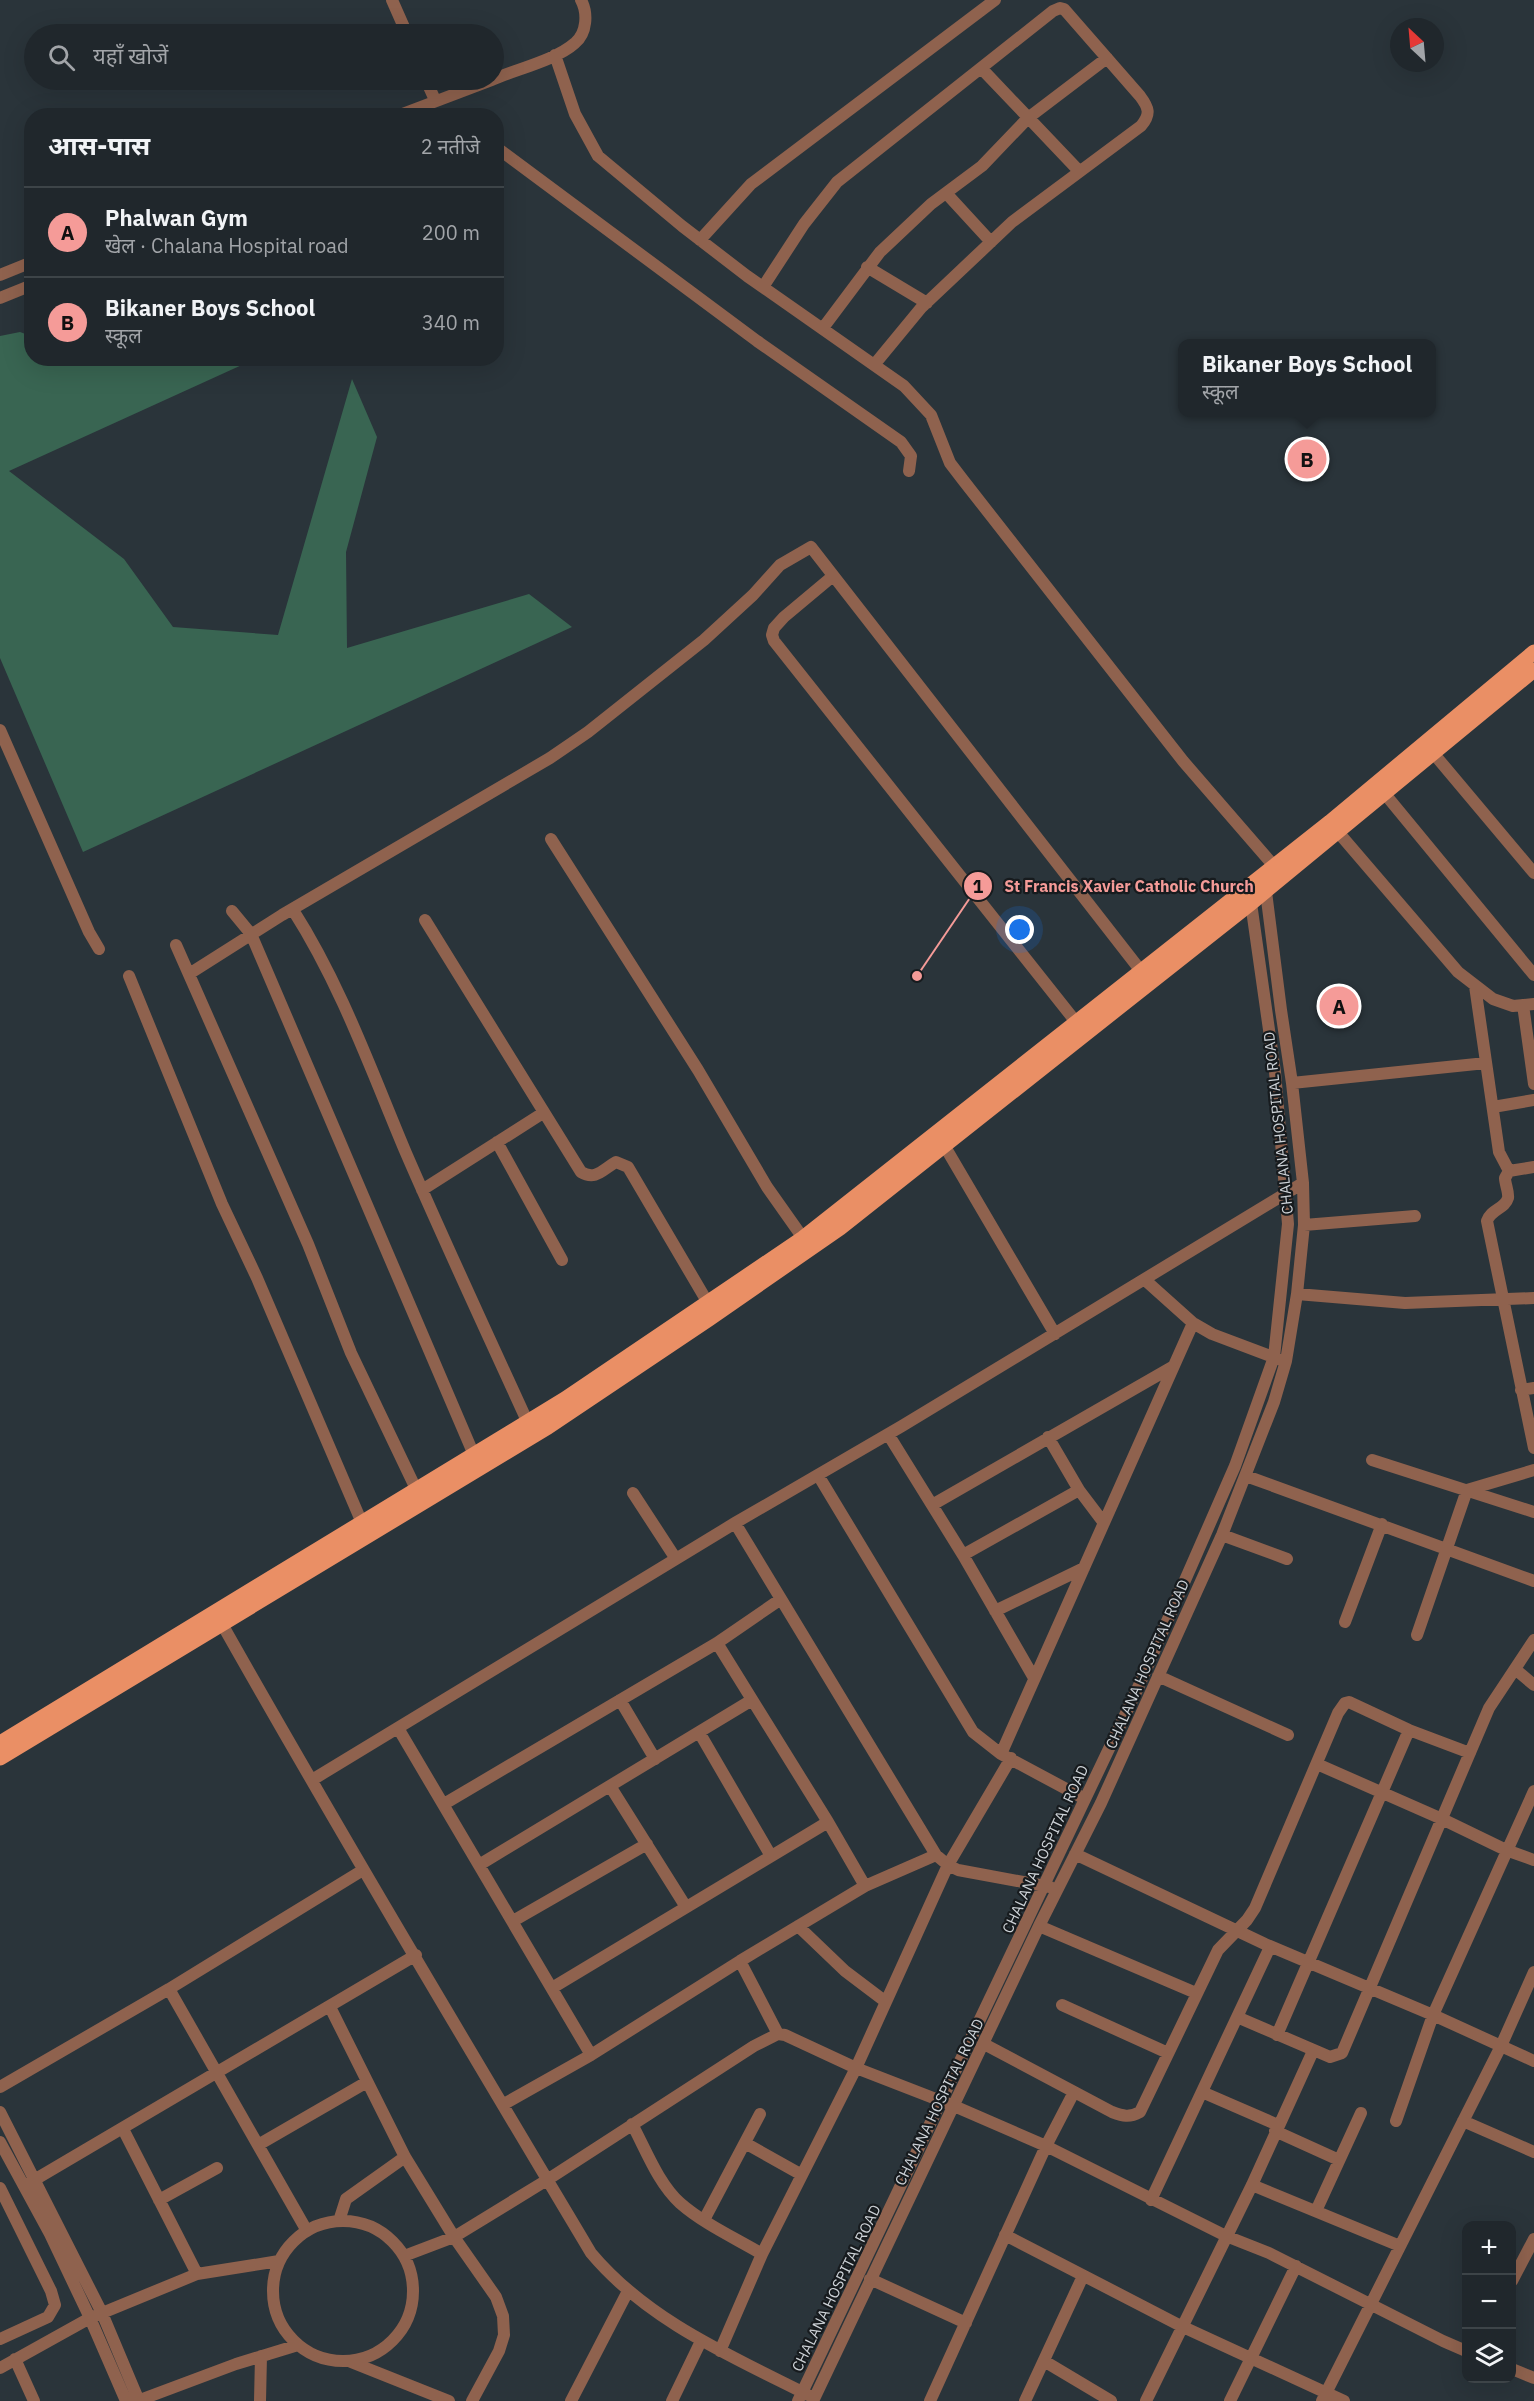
<!DOCTYPE html>
<html lang="hi">
<head>
<meta charset="utf-8">
<style>
	body { margin:0; font-family:"IBM Plex Sans","Noto Sans Devanagari",sans-serif; background:#282f34; color:#f1f3f6 }
	.controls { position:absolute; right:18px; bottom:18px; display:grid; overflow:hidden; border-radius:12px; box-shadow:0 6px 24px #0002 }
	.controls button { width:54px; height:54px; display:grid; place-items:center; padding:0; border:0; border-bottom:2px solid #3d4448; background:#20272c; color:#f1f3f6; font:30px sans-serif }
	.compass { position:absolute; left:1390px; top:18px; width:54px; height:54px; border-radius:50%; background:#20272c; box-shadow:0 6px 24px #0002; rotate:334deg }
	.you { position:absolute; left:1020px; top:930px; width:21px; height:21px; margin:-15px; border:4px solid #fff; border-radius:50%; background:#1a73e8; box-shadow:0 0 0 9px #1a73e833 }
	.badge { display:grid; place-items:center; width:39px; height:39px; border-radius:50%; background:#f59b98; color:#111; font-size:20px; font-weight:700 }
	.pin { position:absolute; translate:-50% -50%; border:3px solid #fff; box-shadow:0 2px 6px #0006 }
	.popup { position:absolute; left:1178px; top:339px; width:258px; height:78px; box-sizing:border-box; display:grid; place-content:center; border-radius:12px; background:#20272c; filter:drop-shadow(0 2px 4px #0005); font-size:20px; white-space:nowrap; color:#a2a5a9 }
	.popup b { font-size:22px; color:#f1f3f6 }
	.popup::after { content:''; position:absolute; left:50%; top:100%; margin-left:-12px; border:12px solid transparent; border-top-color:#20272c }
	.list { margin:0; padding:0; list-style:none }
	h2 { display:flex; justify-content:space-between; align-items:center; height:78px; margin:0; padding:0 24px; font-size:26px }
	h2 small { font-size:20px; font-weight:400; color:#a2a5a9 }
	.list li { display:grid; grid-template-columns:39px 1fr auto; gap:18px; align-items:center; box-sizing:border-box; height:90px; padding:0 24px; border-top:2px solid #3d4448 }
	.list b { display:block; font-size:22px; white-space:nowrap }
	.list p { margin:0; font-size:20px; white-space:nowrap; color:#a2a5a9 }
	.list em { font-size:20px; font-style:normal; color:#a2a5a9 }
	.icon { flex:none; width:33px; height:33px; fill:none; stroke:currentColor; stroke-width:2; stroke-linecap:round; stroke-linejoin:round }
	.map { position:relative; flex:none; width:1534px; height:2401px; overflow:hidden }
	.search { position:absolute; background:#20272c; box-shadow:0 6px 24px #0002; left:24px; top:24px; width:480px; height:66px; display:flex; align-items:center; gap:15px; box-sizing:border-box; padding:0 21px; border-radius:33px; color:#a2a5a9; font-size:22px }
	.panel { position:absolute; background:#20272c; box-shadow:0 6px 24px #0002; left:24px; top:108px; width:480px; height:258px; border-radius:24px }
	.map>svg:first-child { display:block }
</style>
</head>
<body>
<div class="map">
<svg width="1534" height="2401" viewBox="0 0 1534 2401">
	<rect width="100%" height="100%" fill="#2a343a"/>
	<path fill="#396552" d="M20,332L31,336L32,358L255,359L9,471L124,559L173,627L278,635L352,379L377,437L346,552L347,648L529,594L572,627L83,852L0,658V336Z"/>
	<g fill="none" stroke-linecap="round" stroke-linejoin="round">
		<path stroke="#8f624e" stroke-width="12" d="M392,0L407,34
			M555,55L575,114L598,156L682,226L747,276L904,386L931,415L950,463L963,480L1183,761L1274,866
			M981,68L1079,171
			M494,79C517,69 556,60 575,43C587,33 588,13 581,0
			M426,80L435,100
			M397,116L492,80
			M496,147L757,341L901,442L911,456L909,471
			M946,193L991,242
			M700,240L751,184L995,0
			M867,267L927,303
			M0,275L32,262
			M763,287L804,224L837,182L1053,11L1060,8L1064,9L1140,96C1149,108 1151,114 1141,126L1012,222L921,308L874,365
			M0,298L32,285
			M823,328L880,252L931,204L982,166L1028,118L1107,58
			M833,576L784,617L774,628L772,635L774,641L1076,1022
			M0,730L89,932L99,949
			M1434,754L1534,873
			M1385,794L1534,975
			M1338,832L1458,972L1493,999L1513,1006L1534,1004
			M551,839L698,1070L767,1187L803,1238
			M293,910C341,985 371,1070 406,1153C445,1243 487,1333 528,1423
			M232,911L251,934L474,1455
			M425,920L581,1172C596,1181 603,1169 616,1162L628,1167L708,1303
			M176,945L308,1244L351,1353L416,1489
			M189,974L282,915L550,758L588,732L704,640L753,595L780,565L811,547L1141,971
			M129,976L222,1204L257,1278L362,1523
			M1475,986L1499,1152L1509,1171
			M1523,1005L1534,1084
			M1292,1083L1486,1063
			M1493,1107L1534,1100
			M497,1142L562,1260
			M944,1145L1055,1334
			M1534,1167L1509,1171L1505,1178C1505,1184 1509,1192 1508,1198C1505,1209 1491,1209 1487,1221L1534,1448
			M422,1190L543,1113
			M1304,1225L1415,1216
			M1145,1280L1193,1323L1212,1334L1281,1360
			M1297,1294L1405,1303L1534,1298
			M1521,1390L1534,1388
			M888,1434L963,1555L1034,1678
			M1048,1437L1079,1490L1104,1523
			M1372,1460L1534,1512
			M818,1475L973,1732L1001,1754L1085,1799
			M1246,1476L1534,1581
			M633,1493L676,1559
			M932,1505L1174,1366
			M735,1523L936,1855L948,1865L958,1870L1050,1887
			M1222,1535L1287,1559
			M963,1555L1079,1490
			M995,1611L1084,1568
			M218,1617C339,1831 465,2042 591,2253C648,2321 731,2356 808,2395
			M1345,1622L1382,1524
			M1417,1635L1467,1490L1534,1470
			M717,1643L828,1822L865,1886
			M1515,1669L1534,1685
			M1158,1676L1288,1735
			M620,1700L655,1759
			M398,1728L591,2055L740,1961L865,1886L936,1855
			M699,1732L771,1856
			M1001,1754L1193,1323
			M1317,1764L1442,1819L1506,1850L1534,1860
			M312,1780L735,1523L902,1426L1303,1183
			M610,1786L686,1907
			M444,1804L717,1643L781,1599
			M1075,1854L1265,1944L1433,2015L1534,2061
			M479,1865L752,1700
			M513,1921L647,1844
			M798,1926L845,1971L886,2002
			M1039,1926L1196,1993
			M740,1961L778,2034
			M552,1988L828,1822
			M169,1989L307,2231
			M1062,2005L1168,2053
			M330,2007L405,2157L454,2237L496,2297L503,2316L504,2335L499,2351L472,2401
			M1237,2017L1330,2057L1342,2053L1489,1708L1534,1640
			M1277,2035L1409,1730
			M984,2044L1112,2112C1123,2116 1129,2118 1140,2112L1218,1950L1247,1920L1255,1908L1338,1713L1345,1703L1349,1702L1409,1730L1470,1753
			M0,2087L169,1989L363,1870
			M1202,2092L1278,2125
			M504,2104L591,2055
			M0,2112L102,2313L139,2401
			M1396,2121L1433,2015L1534,1791
			M1463,2121L1534,2152
			M632,2124C646,2150 658,2183 680,2203C704,2224 735,2238 762,2254L720,2351
			M123,2129L197,2274
			M1275,2131L1339,2160
			M0,2142L50,2234L90,2318L126,2401
			M745,2143L802,2175
			M258,2145L367,2082
			M1252,2185L1400,2246
			M24,2186L416,1955
			M0,2188L51,2291L55,2305L48,2317L0,2339
			M159,2200L217,2168
			M1151,2200L1270,1947
			M1316,2211L1361,2113
			M704,2220L760,2114
			M273 2291a70 70 0 1 1 140 0a70 70 0 1 1-140 0Z
			M339,2221L346,2199L405,2157
			M1005,2235L1181,2326L1344,2401
			M762,2254L856,2068L948,1865L1011,1758
			M404,2256L454,2237L547,2180L754,2046L778,2034L785,2035L856,2068L954,2106L1046,2146L1226,2236L1269,2253L1443,2341L1466,2351
			M870,2279L966,2323
			M1512,2281L1534,2239
			M15,2359L34,2401
			M1044,2361L1111,2401
			M351,2362L449,2401
			M0,2368L90,2318L197,2274L279,2261
			M1512,2369L1534,2378
			M137,2401L236,2364L298,2345
			M260,2401L261,2356
			M571,2401L628,2291
			M672,2401L701,2341
			M798,2401L1137,1690L1235,1466L1274,1357L1288,1224L1275,1072L1251,903L1248,896
			M813,2401L1039,1926L1101,1803L1222,1535L1274,1402L1286,1361L1297,1294L1304,1225L1303,1183L1292,1083L1281,1010L1265,884
			M930,2401L1046,2146L1074,2092
			M1025,2401L1083,2276
			M1146,2401L1252,2185L1313,2051
			M1230,2401L1296,2266
			M1322,2401L1501,2046L1534,1972"/>
		<path stroke="#ea8f65" stroke-width="15" d="M0,1743L565,1399L803,1238L1330,822L1534,652
			M0,1758L548,1427L709,1319L840,1228L1251,903L1534,670"/>
	</g>
	<g text-anchor="middle" dominant-baseline="central" stroke-width="4.5" stroke-linejoin="round" paint-order="stroke">
		<g font-size="15" fill="#cdd2d7" stroke="#171b1e">
			<text transform="translate(1278 1123) rotate(-96)">CHALANA HOSPITAL ROAD</text>
			<text transform="translate(1147 1664) rotate(-66)">CHALANA HOSPITAL ROAD</text>
			<text transform="translate(1045 1849) rotate(-65)">CHALANA HOSPITAL ROAD</text>
			<text transform="translate(939 2102) rotate(-64)">CHALANA HOSPITAL ROAD</text>
			<text transform="translate(836 2288) rotate(-64)">CHALANA HOSPITAL ROAD</text>
		</g>
	</g>
	<path fill="none" stroke="#f59b98" stroke-width="2" d="M917 976L978 886"/>
	<g fill="#f59b98" stroke="#171b1e" stroke-width="2">
		<circle cx="917" cy="976" r="6"/>
		<circle cx="978" cy="886" r="15"/>
	</g>
	<g font-size="18" text-anchor="middle" font-weight="bold" fill="#111">
		<text x="978" y="893">1</text>
	</g>
	<g font-size="16" text-anchor="middle" font-weight="bold" fill="#f59b98" stroke="#171b1e" stroke-width="4.5" stroke-linejoin="round" paint-order="stroke">
		<text x="1129" y="892">St Francis Xavier Catholic Church</text>
	</g>
</svg>
<div class="controls">
<button>+</button>
<button>−</button>
<button><svg class="icon" aria-label="layers" viewBox="0 0 24 24"><path d="M12 4l9 5-9 5-9-5zM3 14l9 5 9-5"/></svg></button>
</div>
<svg class="compass" viewBox="-18 -18 36 36"><path d="M0-13l5 13h-10z" fill="#e53935"/><path d="M0 13l5-13h-10z" fill="#a2a5a9"/></svg>
<div class="you"></div>
<div class="pin badge" style="left:1339px;top:1006px">A</div>
<div class="pin badge" style="left:1307px;top:459px">B</div>
<div class="popup"><b>Bikaner Boys School</b>स्कूल</div>
<div class="search"><svg class="icon" aria-label="search" viewBox="0 0 24 24"><circle cx="10" cy="10" r="6"/><path d="M15 15l6 6"/></svg>यहाँ खोजें</div>
<section class="panel">
<h2>आस-पास<small>2 नतीजे</small></h2>
<ul class="list">
<li><span class="badge">A</span><div><b>Phalwan Gym</b><p>खेल · Chalana Hospital road</p></div><em>200 m</em></li>
<li><span class="badge">B</span><div><b>Bikaner Boys School</b><p>स्कूल</p></div><em>340 m</em></li>
</ul>
</section>
</div>
</body>
</html>
